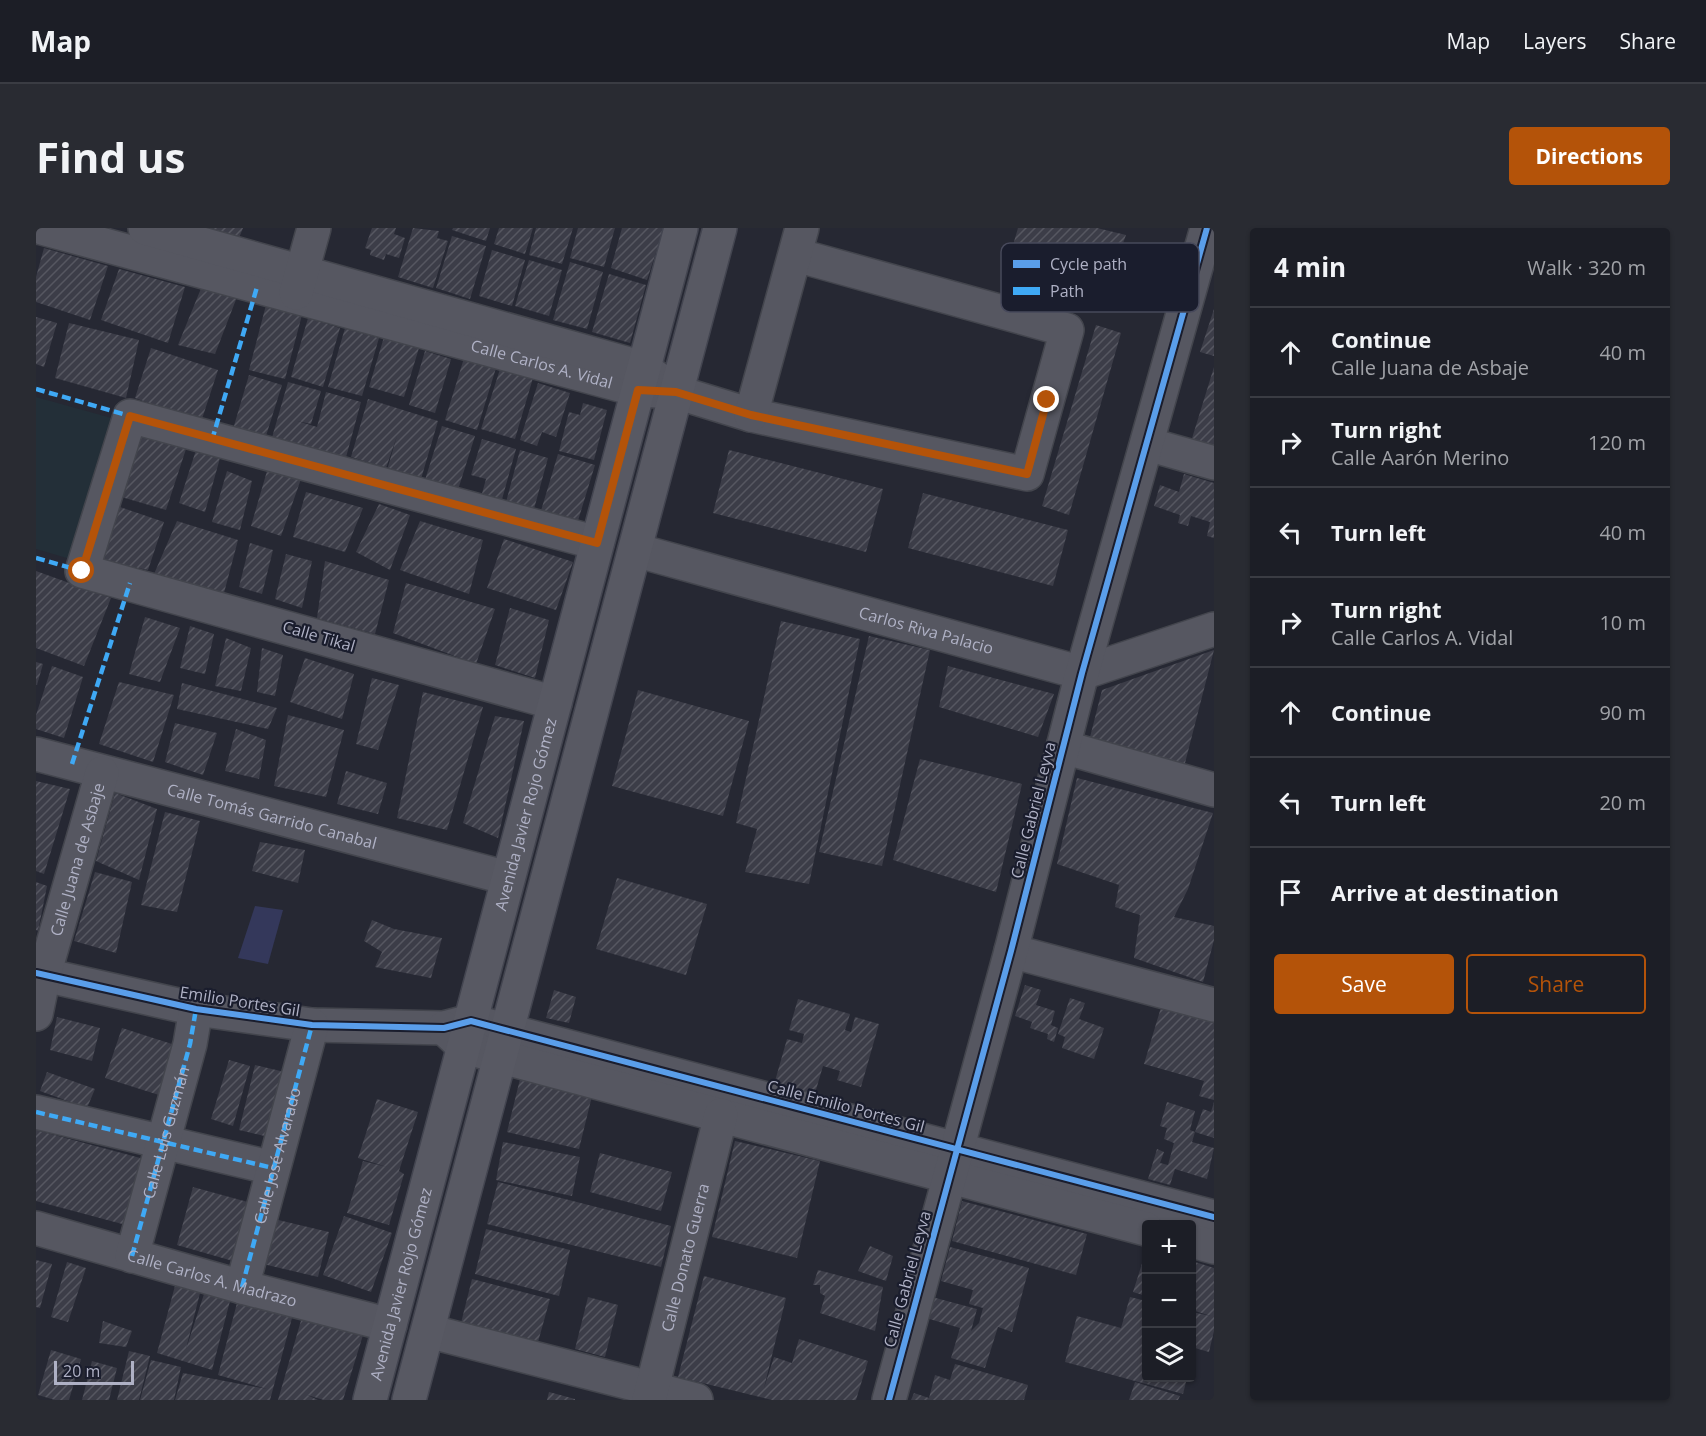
<!DOCTYPE html>
<html lang="en">
<head>
<meta charset="utf-8">
<style>
	body { margin:0; font-family:"Open Sans",sans-serif; background:#292b32; color:#f1f3f6 }
	.controls { position:absolute; right:18px; bottom:18px; display:grid; overflow:hidden; border-radius:6px; box-shadow:0 2px 4px #0004 }
	.controls button { width:54px; height:54px; display:grid; place-items:center; padding:0; border:0; border-bottom:2px solid #3a3c43; background:#1c1e26; color:#f1f3f6; font:30px sans-serif }
	.scale { position:absolute; left:18px; bottom:15px; width:80px; box-sizing:border-box; padding-left:6px; border:3px solid #afb1c5; border-top:0; font-size:16px; line-height:21px; white-space:nowrap; color:#afb1c5; -webkit-text-stroke:4px #1a1d2d; paint-order:stroke }
	.stop { position:absolute; width:18px; height:18px; margin:-14px; border:4px solid #b45309; border-radius:50%; background:#fff }
	.stop.end { background:#b45309; border-color:#fff; box-shadow:0 2px 6px #0008 }
	.list { margin:0; padding:0; list-style:none }
	h2 { display:flex; justify-content:space-between; align-items:center; height:78px; margin:0; padding:0 24px; font-size:26px }
	h2 small { font-size:20px; font-weight:400; color:#a0a2a7 }
	.list li { display:grid; grid-template-columns:39px 1fr auto; gap:18px; align-items:center; box-sizing:border-box; height:90px; padding:0 24px; border-top:2px solid #3a3c43 }
	.list b { display:block; font-size:22px; white-space:nowrap }
	.list p { margin:0; font-size:20px; white-space:nowrap; color:#a0a2a7 }
	.list em { font-size:20px; font-style:normal; color:#a0a2a7 }
	.actions { display:flex; gap:12px; padding:18px 24px }
	.actions a { flex:1; padding:14px 0; border:2px solid #b45309; border-radius:6px; text-align:center; font-size:21px; color:#b45309 }
	.actions .main { background:#b45309; color:#fff }
	.icon { flex:none; width:33px; height:33px; fill:none; stroke:currentColor; stroke-width:2; stroke-linecap:round; stroke-linejoin:round }
	.map { position:relative; flex:none; width:1178px; height:1172px; overflow:hidden; border-radius:6px }
	header { display:flex; align-items:center; gap:36px; box-sizing:border-box; height:84px; padding:0 30px; background:#1c1e26; border-bottom:2px solid #3a3c43 }
	header strong { font-size:28px }
	nav { display:flex; gap:33px; margin-inline-start:auto; font-size:21px }
	.intro { display:flex; align-items:center; justify-content:space-between; box-sizing:border-box; height:144px; padding:0 36px }
	h1 { margin:0; font-size:42px }
	.button { padding:15px 27px; border-radius:6px; background:#b45309; color:#fff; font-size:21px; font-weight:700 }
	main { display:flex; gap:36px; padding:0 36px }
	aside { flex:1; background:#1c1e26; border-radius:6px; box-shadow:0 2px 4px #0004 }
	.map>svg:first-child { display:block }
</style>
</head>
<body>
<header>
<strong>Map</strong>
<nav><a>Map</a><a>Layers</a><a>Share</a></nav>
</header>
<div class="intro"><h1>Find us</h1><a class="button">Directions</a></div>
<main>
<div class="map">
<svg width="1178" height="1172" viewBox="0 0 1178 1172">
	<defs>
		<pattern id="building-hatch" width="6" height="6" patternUnits="userSpaceOnUse" patternTransform="scale(1.5)"><rect width="6" height="6" fill="#3c3d48"/><path d="M-1 1l2-2M0 6l6-6M5 7l2-2" fill="none" stroke="#565761"/></pattern>
	</defs>
	<rect width="100%" height="100%" fill="#262833"/>
	<path fill="#232f38" d="M0,169L79,191L41,333L0,321Z"/>
	<path fill="#34385b" d="M219,678L247,682L232,736L202,730Z"/>
	<path fill="url(#building-hatch)" d="M173,0H207L203,10Z
		M336,0H360L358,6L369,10L363,30L350,26L348,32L334,27L335,22L329,20Z
		M377,0L403,3L401,10L412,13L397,60L362,49Z
		M417,0H454L450,13L416,2Z
		M463,0H497L489,26L458,16Z
		M500,0H537L526,36L493,27Z
		M542,0H579L568,39L534,30Z
		M586,0H628L611,52L575,40Z
		M982,0H1061L1090,7L1070,62L970,41Z
		M416,8L450,18L434,71L400,60Z
		M8,20L72,38L54,92L0,74V49Z
		M456,22L489,32L476,78L443,68Z
		M493,32L526,42L513,88L479,78Z
		M534,34L567,44L551,101L517,92Z
		M83,41L149,59L132,115L65,92Z
		M573,46L610,57L594,115L556,104Z
		M166,58L201,69L179,126L142,117Z
		M230,77L266,87L249,151L213,142Z
		M1178,81V128L1164,124Z
		M0,89L21,95L8,139L0,136Z
		M272,90L304,100L287,159L255,149Z
		M33,95L103,112L90,170L19,150Z
		M1060,97L1085,105L1033,287L1006,278Z
		M309,100L343,110L326,168L292,159Z
		M348,109L383,120L368,169L333,159Z
		M115,120L182,142L165,194L99,170Z
		M389,123L415,131L399,185L373,177Z
		M428,130L460,140L441,202L409,192Z
		M1178,139V227L1153,220Z
		M464,141L497,150L479,211L445,201Z
		M213,147L246,157L229,211L197,201Z
		M252,154L285,163L275,196L261,193L281,199L290,164L325,174L309,233L235,213Z
		M502,155L534,165L520,209L506,204L501,218L484,212Z
		M332,171L402,193L385,251L351,242L361,208L350,240L315,229Z
		M547,175L571,182L558,232L523,223L533,184L544,187Z
		M406,198L439,208L421,265L388,255Z
		M100,205L150,221L130,282L82,268Z
		M446,211L480,221L465,275L445,269L450,251L435,247Z
		M160,222L184,230L169,284L143,275Z
		M484,222L512,230L498,281L470,274Z
		M693,222L847,261L830,324L677,285Z
		M522,226L559,237L541,296L504,286Z
		M191,243L216,253L204,302L176,294Z
		M231,243L265,251L245,308L215,298Z
		M1148,246L1178,255V310L1171,308L1174,294L1155,288L1152,298L1142,295L1144,287L1118,278L1124,257L1143,264Z
		M270,264L327,280L309,324L257,309Z
		M887,265L1032,302L1017,358L872,320Z
		M343,276L374,287L354,342L320,324Z
		M81,278L128,294L112,342L61,332Z
		M141,293L202,312L188,365L118,346Z
		M384,293L447,312L433,366L364,342Z
		M468,311L537,334L520,382L451,360Z
		M214,315L237,322L226,366L203,359Z
		M250,326L276,333L266,380L239,371Z
		M289,333L353,352L339,406L281,390Z
		M0,343L75,370L48,438L0,420Z
		M370,355L459,381L440,436L357,405Z
		M474,380L513,392L499,450L459,437Z
		M109,389L144,400L124,454L93,446Z
		M745,393L824,411L773,656L709,644L721,601L700,595Z
		M154,398L178,406L169,446L144,440Z
		M833,408L894,422L846,638L783,624Z
		M190,410L215,420L205,463L179,458Z
		M226,420L247,427L239,468L221,464Z
		M1178,422L1148,539L1053,513L1066,462Z
		M269,430L318,446L306,491L254,474Z
		M0,434L7,436L1,457H0Z
		M16,438L47,449L28,510L0,501V487Z
		M912,438L1018,466L1002,509L903,479Z
		M336,450L363,457L342,522L320,516Z
		M83,454L138,467L117,534L63,516Z
		M146,455L241,480L232,501L141,481Z
		M602,462L713,493L687,588L576,558Z
		M387,464L447,479L411,602L361,590Z
		M252,487L308,502L290,569L238,558Z
		M459,488L488,493L462,610L427,595Z
		M139,495L181,505L167,547L129,534Z
		M200,501L230,512L223,551L189,543Z
		M884,531L986,556L960,664L857,632Z
		M310,543L351,555L342,586L301,576Z
		M1041,550L1177,585L1152,661L1138,689L1178,698V712L1167,754L1098,730L1104,687L1079,679L1083,657L1021,636Z
		M0,553L34,561L8,646L0,643Z
		M79,565L121,581L103,652L60,633Z
		M129,584L164,593L141,684L105,677Z
		M224,614L269,622L262,655L216,643Z
		M59,644L96,654L80,725L38,713Z
		M581,650L671,676L650,747L560,721Z
		M0,654L11,658L2,703L0,702Z
		M336,692L358,701L406,710L395,750L339,739L346,724L328,713Z
		M989,757L1005,762L1000,777L1019,783L1015,797L1022,800L1018,814L1011,811L1012,806L994,800L996,794L979,788Z
		M518,762L540,769L533,795L510,790Z
		M1034,770L1049,775L1043,791L1068,800L1058,831L1026,820L1029,809L1022,806Z
		M762,771L814,786L809,802L815,804L819,789L843,796L825,859L801,852L804,843L787,838L777,872L737,860L751,811L766,815L768,806L753,802Z
		M1126,776L1178,791V872L1163,868L1168,853L1108,836Z
		M21,789L64,800L56,833L14,822Z
		M86,800L139,817L123,867L69,850Z
		M193,832L214,838L197,898L175,891Z
		M219,837L253,845L237,910L203,902Z
		M11,844L59,861L51,880L4,863Z
		M484,851L556,868L543,921L471,904Z
		M341,871L382,884L363,943L368,946L353,997L311,985L327,933L351,939L322,930Z
		M1131,874L1159,883L1154,902L1159,904L1156,914L1178,920L1171,951L1139,941L1134,957L1112,951L1121,921L1128,924L1124,935L1132,937L1138,915L1128,911L1131,900L1124,898Z
		M1178,874V910L1159,904L1167,881L1175,884Z
		M0,902L108,931L90,997L0,973Z
		M699,913L784,933L761,1030L676,1009Z
		M467,914L544,929L536,968L460,952Z
		M564,925L636,944L625,983L554,964Z
		M462,954L635,998L625,1039L451,996Z
		M157,959L219,976L204,1035L141,1017Z
		M926,973L1051,1006L1040,1047L916,1013Z
		M308,988L356,1005L335,1064L287,1047Z
		M238,991L293,1004L282,1049L227,1036Z
		M450,1001L534,1022L523,1068L439,1046Z
		M834,1018L857,1028L850,1053L822,1043Z
		M914,1019L993,1040L976,1104L962,1099L949,1140L915,1130L924,1100L890,1090L896,1069L941,1081L935,1103L943,1095L947,1080L933,1076L937,1062L905,1053Z
		M1110,1023V1068L1097,1064Z
		M0,1032L16,1036L4,1080L0,1079Z
		M1156,1033L1178,1040V1103L1173,1124L1159,1120L1156,1132V1084L1175,1088L1156,1082Z
		M31,1034L50,1040L32,1094L15,1089Z
		M782,1042L847,1059L839,1103L784,1085L789,1068L784,1065V1057H777Z
		M668,1048L750,1070L728,1160L738,1129L756,1135L763,1111L832,1133L820,1172H736L642,1149Z
		M436,1051L514,1071L502,1114L425,1095Z
		M140,1054L165,1061L150,1121L168,1066L194,1073L176,1142L121,1125Z
		M552,1069L582,1077L569,1129L539,1121Z
		M1094,1069L1110,1073V1149L1151,1150L1147,1166L1029,1134L1041,1088L1085,1100Z
		M201,1075L256,1090L234,1172H139L147,1145L231,1161L182,1147Z
		M266,1089L327,1107L307,1172H288L271,1167L282,1172H242Z
		M67,1093L96,1103L90,1119L63,1115Z
		M15,1122L45,1131L33,1172H19L2,1167Z
		M93,1123L114,1128L103,1172H81Z
		M115,1132L145,1139L138,1172H104Z
		M56,1133L81,1140L73,1172H46Z
		M919,1136L992,1157L988,1172H875L878,1165L893,1170L899,1147L914,1152Z
		M1099,1154L1144,1168L1142,1172H1093Z
		M513,1164L539,1171V1172H511Z"/>
	<g fill="none" stroke-linecap="round" stroke-linejoin="round">
		<defs>
			<g id="minor">
				<path id="s1" d="M6,0L602,162L640,164L715,187L991,246L1031,102L760,27"/>
				<path d="M109,0L607,140L622,151"/>
				<path d="M260,65L278,0"/>
				<path d="M715,187L766,0"/>
				<path d="M1111,216L1178,235"/>
				<path id="s2" d="M599,322L1046,445L1178,401"/>
				<path d="M519,475L46,343L94,188L561,315"/>
				<path d="M1027,519L1178,562"/>
				<path id="s3" d="M0,526L472,650"/>
				<path d="M975,723L1178,777"/>
				<path d="M0,745L160,781L276,797L408,800L435,793L1178,989"/>
				<path id="s4" d="M0,786L8,747L66,545"/>
				<path d="M408,800L428,819L1110,1001"/>
				<path d="M0,884L237,940"/>
				<path id="s5" d="M0,1000L206,1059L354,1097"/>
				<path d="M1156,1013L1178,1019"/>
				<path d="M96,1028L154,816L160,781"/>
				<path d="M206,1059L276,797"/>
				<path d="M392,1103L660,1172"/>
				<path id="s6" d="M613,1172L685,887"/>
				<path d="M853,1172L975,723L1046,445L1171,0"/>
			</g>
			<g id="major">
				<path id="s7" d="M334,1172L645,0"/>
				<path d="M373,1172L684,0"/>
			</g>
		</defs>
		<use href="#minor" stroke="#43454d" stroke-width="36"/>
		<use href="#major" stroke="#434550" stroke-width="36"/>
		<use href="#minor" stroke="#565761" stroke-width="33"/>
		<use href="#major" stroke="#585963" stroke-width="33"/>
		<g stroke="#3fa9f5" stroke-width="4.5" stroke-dasharray="9 4.5" stroke-linecap="butt">
			<path d="M0,161L94,188"/>
			<path d="M176,212L221,59"/>
			<path d="M0,330L46,343"/>
			<path d="M36,536L94,355"/>
			<path d="M0,884L237,940"/>
			<path id="s8" d="M96,1028L154,816L160,781"/>
			<path id="s9" d="M206,1059L276,797"/>
		</g>
		<defs>
			<path id="cycleway" d="M0,745L160,781L276,797L408,800L435,793L1178,989
				M853,1172L975,723L1046,445L1171,0"/>
		</defs>
		<use href="#cycleway" stroke="#1a1d2d" stroke-width="10"/>
		<use href="#cycleway" stroke="#5a9eea" stroke-width="6"/>
	</g>
	<g fill="none" stroke-linecap="round" stroke-linejoin="round">
		<path stroke="#b45309" stroke-width="8" d="M46,343L94,188L561,315L602,162L640,164L715,187L991,246L1011,172"/>
	</g>
	<g text-anchor="middle" dominant-baseline="central" stroke-width="4.5" stroke-linejoin="round" paint-order="stroke">
		<g font-size="16" fill="#afb1c5" stroke="#1a1d2d">
			<text stroke="none"><textPath href="#s1" startOffset="518">Calle Carlos A. Vidal</textPath></text>
			<text stroke="none"><textPath href="#s2" startOffset="302">Carlos Riva Palacio</textPath></text>
			<text transform="translate(283 408) rotate(16)">Calle Tikal</text>
			<text transform="translate(997 582) rotate(-76)">Calle Gabriel Leyva</text>
			<text stroke="none"><textPath href="#s7" startOffset="606">Avenida Javier Rojo Gómez</textPath></text>
			<text stroke="none"><textPath href="#s3" startOffset="244">Calle Tomás Garrido Canabal</textPath></text>
			<text stroke="none"><textPath href="#s4" startOffset="160">Calle Juana de Asbaje</textPath></text>
			<text transform="translate(204 773) rotate(9)">Emilio Portes Gil</text>
			<text transform="translate(810 878) rotate(15)">Calle Emilio Portes Gil</text>
			<text stroke="none"><textPath href="#s8" startOffset="128">Calle Luis Guzmán</textPath></text>
			<text stroke="none"><textPath href="#s9" startOffset="136">Calle José Alvarado</textPath></text>
			<text stroke="none"><textPath href="#s6" startOffset="147">Calle Donato Guerra</textPath></text>
			<text stroke="none"><textPath href="#s5" startOffset="183">Calle Carlos A. Madrazo</textPath></text>
			<text transform="translate(871 1051) rotate(-75)">Calle Gabriel Leyva</text>
			<text stroke="none"><textPath href="#s7" startOffset="120">Avenida Javier Rojo Gómez</textPath></text>
		</g>
	</g>
	<rect x="965" y="15" width="198" height="69" rx="9" fill="#1a1d2d" stroke="#47495b" stroke-width="1.5"/>
	<rect x="977" y="32" width="27" height="8" fill="#5a9eea"/>
	<rect x="977" y="59" width="27" height="8" fill="#3fa9f5"/>
	<g font-size="16" fill="#afb1c5">
		<text x="1014" y="42">Cycle path</text>
		<text x="1014" y="69">Path</text>
	</g>
</svg>
<div class="controls">
<button>+</button>
<button>−</button>
<button><svg class="icon" aria-label="layers" viewBox="0 0 24 24"><path d="M12 4l9 5-9 5-9-5zM3 14l9 5 9-5"/></svg></button>
</div>
<div class="scale">20 m</div>
<div class="stop" style="left:46px;top:343px"></div>
<div class="stop end" style="left:1011px;top:172px"></div>
</div>
<aside>
<h2>4 min<small>Walk · 320 m</small></h2>
<ul class="list">
<li><svg class="icon" aria-label="ahead" viewBox="0 0 24 24"><path d="M12 20V5M6 11l6-6 6 6"/></svg><div><b>Continue</b><p>Calle Juana de Asbaje</p></div><em>40 m</em></li>
<li><svg class="icon" aria-label="right" viewBox="0 0 24 24"><path d="M7 20v-9h11M14 6l5 5-5 5"/></svg><div><b>Turn right</b><p>Calle Aarón Merino</p></div><em>120 m</em></li>
<li><svg class="icon" aria-label="left" viewBox="0 0 24 24"><path d="M17 20v-9H6M10 6l-5 5 5 5"/></svg><div><b>Turn left</b></div><em>40 m</em></li>
<li><svg class="icon" aria-label="right" viewBox="0 0 24 24"><path d="M7 20v-9h11M14 6l5 5-5 5"/></svg><div><b>Turn right</b><p>Calle Carlos A. Vidal</p></div><em>10 m</em></li>
<li><svg class="icon" aria-label="ahead" viewBox="0 0 24 24"><path d="M12 20V5M6 11l6-6 6 6"/></svg><div><b>Continue</b></div><em>90 m</em></li>
<li><svg class="icon" aria-label="left" viewBox="0 0 24 24"><path d="M17 20v-9H6M10 6l-5 5 5 5"/></svg><div><b>Turn left</b></div><em>20 m</em></li>
<li><svg class="icon" aria-label="arrive" viewBox="0 0 24 24"><path d="M6 21V4h12l-3 4 3 4H6"/></svg><div><b>Arrive at destination</b></div></li>
</ul>
<div class="actions"><a class="main">Save</a><a>Share</a></div>
</aside>
</main>
</body>
</html>
